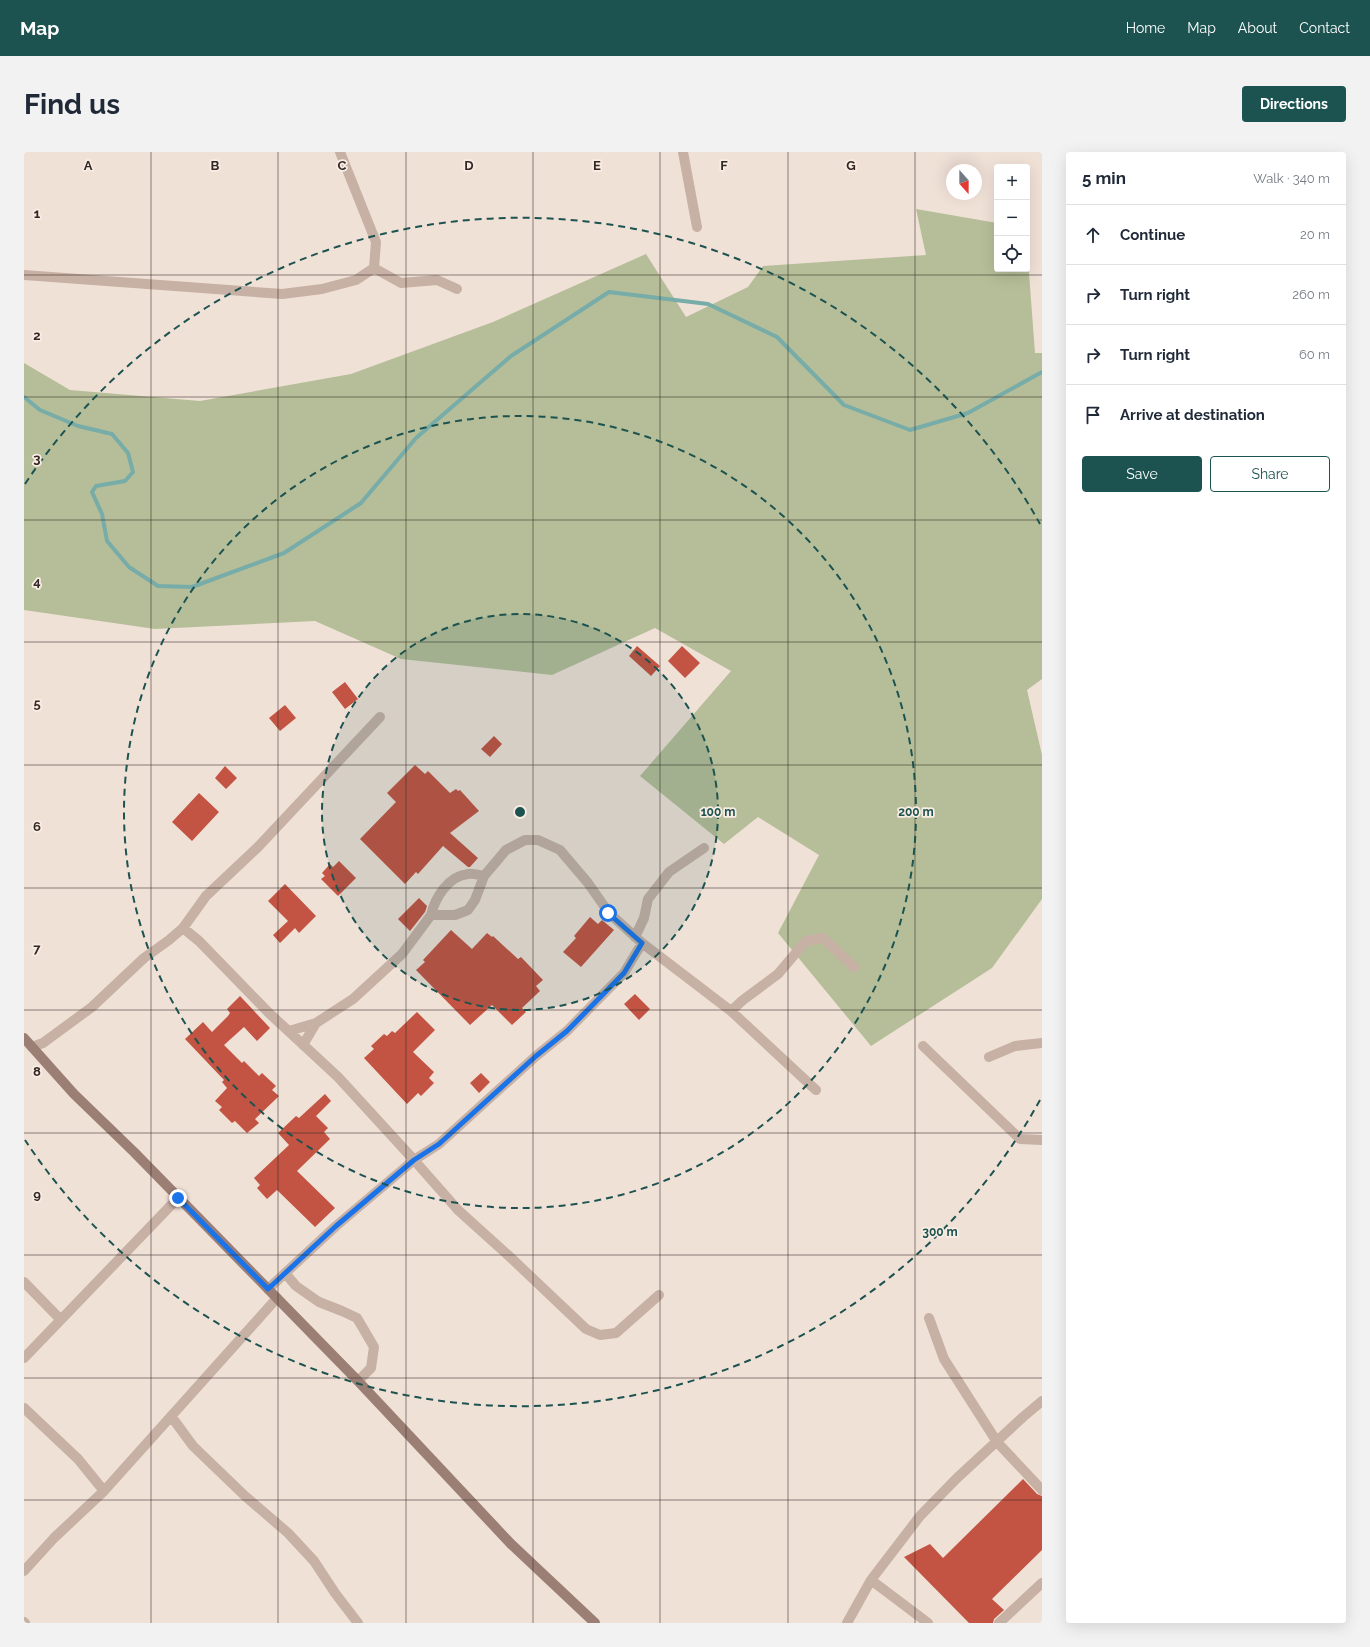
<!DOCTYPE html>
<html lang="en">
<head>
<meta charset="utf-8">
<style>
	body { margin:0; font-family:Raleway,sans-serif; background:#f2f2f3; color:#1f2937 }
	.controls { position:absolute; right:12px; top:12px; display:grid; overflow:hidden; border-radius:4px; box-shadow:0 4px 16px #0002 }
	.controls button { width:36px; height:36px; display:grid; place-items:center; padding:0; border:0; border-bottom:1px solid #e0e1e3; background:#fff; color:#1f2937; font:20px sans-serif }
	.compass { position:absolute; left:922px; top:12px; width:36px; height:36px; border-radius:50%; background:#fff; box-shadow:0 4px 16px #0002; rotate:159deg }
	.stop { position:absolute; width:12px; height:12px; margin:-9px; border:3px solid #1a73e8; border-radius:50%; background:#fff }
	.stop.end { background:#1a73e8; border-color:#fff; box-shadow:0 1px 4px #0008 }
	.list { margin:0; padding:0; list-style:none }
	h2 { display:flex; justify-content:space-between; align-items:center; height:52px; margin:0; padding:0 16px; font-size:17px }
	h2 small { font-size:13px; font-weight:400; color:#747a83 }
	.list li { display:grid; grid-template-columns:26px 1fr auto; gap:12px; align-items:center; box-sizing:border-box; height:60px; padding:0 16px; border-top:1px solid #e0e1e3 }
	.list b { display:block; font-size:15px; white-space:nowrap }
	.list em { font-size:13px; font-style:normal; color:#747a83 }
	.actions { display:flex; gap:8px; padding:12px 16px }
	.actions a { flex:1; padding:9px 0; border:1px solid #1c5350; border-radius:4px; text-align:center; font-size:14px; color:#1c5350 }
	.actions .main { background:#1c5350; color:#fff }
	.icon { flex:none; width:22px; height:22px; fill:none; stroke:currentColor; stroke-width:2; stroke-linecap:round; stroke-linejoin:round }
	.map { position:relative; flex:none; width:1018px; height:1471px; overflow:hidden; border-radius:4px }
	header { display:flex; align-items:center; gap:24px; box-sizing:border-box; height:56px; padding:0 20px; background:#1c5350; color:#fff }
	header strong { font-size:19px }
	nav { display:flex; gap:22px; margin-inline-start:auto; font-size:14px }
	.intro { display:flex; align-items:center; justify-content:space-between; box-sizing:border-box; height:96px; padding:0 24px }
	h1 { margin:0; font-size:28px }
	.button { padding:10px 18px; border-radius:4px; background:#1c5350; color:#fff; font-size:14px; font-weight:700 }
	main { display:flex; gap:24px; padding:0 24px }
	aside { flex:1; background:#fff; border-radius:4px; box-shadow:0 4px 16px #0002 }
	.map>svg:first-child { display:block }
</style>
</head>
<body>
<header>
<strong>Map</strong>
<nav><a>Home</a><a>Map</a><a>About</a><a>Contact</a></nav>
</header>
<div class="intro"><h1>Find us</h1><a class="button">Directions</a></div>
<main>
<div class="map">
<svg width="1018" height="1471" viewBox="0 0 1018 1471">
	<rect width="100%" height="100%" fill="#f0e1d7"/>
	<path fill="#b5be98" d="M892,57L973,71V117H1003V94L1011,201H1018V527L1003,538L1018,603V747L968,816L847,894L754,781L795,703L734,665L700,692L616,624L707,519L631,476L528,523L377,507L291,469L131,477L0,458V211L46,238L176,249L327,222L469,170L622,102L662,165L724,135L739,114L902,103Z"/>
	<g fill="none" stroke-linecap="round" stroke-linejoin="round">
		<path stroke="#77aca8" stroke-width="4" d="M0,245L16,258L54,274L88,282L104,301L109,320L101,329L72,334L68,340L78,362L83,389L105,415L134,434L168,435L260,401L337,351L392,286L487,204L585,140L684,152L753,185L820,253L886,278L944,261L1018,220"/>
	</g>
	<path fill="#c35342" d="M613,494L636,514L627,524L605,504Z
		M658,494L676,511L661,526L644,509Z
		M321,530L334,547L321,557L308,540Z
		M261,553L272,566L256,579L245,566Z
		M470,584L478,592L466,605L457,597Z
		M391,613L401,622L404,619L426,641L432,637L434,639L436,638L455,659L426,681L454,706L446,715H444L419,694L394,722L392,720L381,732L336,687L372,650L363,641Z
		M201,614L213,626L202,637L191,626Z
		M175,641L195,660L168,689L148,670Z
		M315,709L332,726L314,744L297,727L301,724L298,721L306,712L309,715Z
		M261,732L292,764L275,781L271,776L256,791L249,783L264,769L244,749Z
		M395,746L403,754L401,760L386,779L374,767Z
		M566,765L574,772L578,768L590,778L557,815L539,800L552,786L550,784Z
		M427,778L448,797L463,781L468,785L469,784L494,807L497,805L519,828L512,834L516,839L498,856L502,860L488,873L468,853L446,873L392,818L401,810L399,808Z
		M611,842L626,857L615,868L600,852Z
		M216,844L246,876L233,889L220,875L200,893L218,911L220,909L235,924L238,921L252,934L248,938L255,944L231,967L235,971L223,981L211,969L208,971L195,958L198,955L191,949L203,936L198,930L200,928L161,887L179,870L188,880L204,864L206,861L203,857Z
		M393,860L411,878L389,900L410,920L405,926L410,931L397,944L394,941L383,952L340,906L350,897L347,894L360,882L363,884L368,879L371,881Z
		M457,921L466,930L455,941L446,931Z
		M301,942L307,949L292,964L304,976L300,980L306,987L273,1019L311,1056L291,1075L253,1038L243,1047L233,1036L236,1033L230,1026L265,993L254,981L272,964L275,966Z
		M999,1327L1013,1342L1018,1344V1398L968,1447L980,1458L970,1467L969,1471H945L880,1405L906,1392L919,1406Z"/>
	<g fill="none" stroke-linecap="round" stroke-linejoin="round">
		<path stroke="#c7b0a4" stroke-width="10" d="M659,0L673,75
			M350,116L377,131L413,128L433,137
			M0,123L258,142L298,137L332,128L350,116L352,90L316,0
			M407,763C411,746 424,724 444,722C448,721 455,723 460,724
			M159,776L175,789L245,861L314,925L390,1008L312,1074L244,1137
			M611,785L620,766L624,747L645,720L680,696
			M618,791L707,859L792,938
			M707,859L719,848L754,822L782,789L799,786L830,815
			M265,879L292,871L329,847L378,802L407,763H431L444,758L451,748L460,724L482,698L501,688H514L536,698L564,731L585,761L618,791L600,821L543,879L512,904L415,992L390,1008L434,1058L485,1104L562,1177L576,1183L592,1181L635,1143
			M279,893L292,871
			M899,894L996,987L1018,988
			M8,895L19,891L68,855L120,806L145,788L159,776L182,744L234,695L356,565
			M965,905L991,894L1018,891
			M261,1121L272,1134L295,1150L318,1159L333,1166L350,1195L347,1216L334,1229
			M0,1130L36,1167
			M905,1166L920,1207L973,1290L1018,1338
			M0,1206L154,1046
			M0,1256L54,1307L80,1339
			M147,1264L169,1294L221,1344L264,1381L290,1409L311,1441L334,1471
			M0,1419L30,1386L80,1339L253,1146
			M847,1428L904,1471
			M0,1470L1,1471
			M823,1471L847,1428L896,1364L932,1327L999,1265L1018,1249
			M975,1471L1018,1431"/>
		<path stroke="#9b7f75" stroke-width="10" d="M0,886L50,942L110,1000L334,1229L487,1392L571,1471"/>
	</g>
	<g fill="none" stroke-linecap="round" stroke-linejoin="round">
		<path stroke="#1a73e8" stroke-width="5" d="M154,1046L244,1137L312,1074L390,1008L415,992L512,904L543,879L600,821L618,791L584,761"/>
	</g>
	<path fill="none" stroke="#332825" stroke-width="1" stroke-opacity="0.55" d="M127,0V1471M254,0V1471M382,0V1471M509,0V1471M636,0V1471M764,0V1471M891,0V1471M0,123H1018M0,245H1018M0,368H1018M0,490H1018M0,613H1018M0,736H1018M0,858H1018M0,981H1018M0,1103H1018M0,1226H1018M0,1348H1018"/>
	<circle cx="496" cy="660" r="198" fill="#1c5350" fill-opacity=".12"/>
	<g fill="none" stroke="#1c5350" stroke-width="2" stroke-dasharray="7 5">
		<circle cx="496" cy="660" r="198"/>
		<circle cx="496" cy="660" r="396"/>
		<path d="M1016 948A594 594 0 0 1 1 988M1 332A594 594 0 0 1 1016 372"/>
	</g>
	<g font-size="13" text-anchor="middle" font-weight="bold" fill="#332825" stroke="#f8ece3" stroke-width="3.5" stroke-linejoin="round" paint-order="stroke">
		<text x="64" y="18">A</text>
		<text x="191" y="18">B</text>
		<text x="318" y="18">C</text>
		<text x="445" y="18">D</text>
		<text x="573" y="18">E</text>
		<text x="700" y="18">F</text>
		<text x="827" y="18">G</text>
		<text x="13" y="66">1</text>
		<text x="13" y="188">2</text>
		<text x="13" y="311">3</text>
		<text x="13" y="434">4</text>
		<text x="13" y="556">5</text>
		<text x="13" y="679">6</text>
		<text x="13" y="801">7</text>
		<text x="13" y="924">8</text>
		<text x="13" y="1047">9</text>
	</g>
	<circle cx="496" cy="660" r="6" fill="#1c5350" stroke="#f8ece3" stroke-width="2"/>
	<g font-size="12" text-anchor="middle" font-weight="bold" fill="#1c5350" stroke="#f8ece3" stroke-width="3.5" stroke-linejoin="round" paint-order="stroke">
		<text x="694" y="664">100 m</text>
		<text x="892" y="664">200 m</text>
		<text x="916" y="1084">300 m</text>
	</g>
</svg>
<div class="controls">
<button>+</button>
<button>−</button>
<button><svg class="icon" aria-label="locate" viewBox="0 0 24 24"><circle cx="12" cy="12" r="6"/><path d="M12 2v4M12 18v4M2 12h4M18 12h4"/></svg></button>
</div>
<svg class="compass" viewBox="-18 -18 36 36"><path d="M0-13l5 13h-10z" fill="#e53935"/><path d="M0 13l5-13h-10z" fill="#747a83"/></svg>
<div class="stop" style="left:584px;top:761px"></div>
<div class="stop end" style="left:154px;top:1046px"></div>
</div>
<aside>
<h2>5 min<small>Walk · 340 m</small></h2>
<ul class="list">
<li><svg class="icon" aria-label="ahead" viewBox="0 0 24 24"><path d="M12 20V5M6 11l6-6 6 6"/></svg><div><b>Continue</b></div><em>20 m</em></li>
<li><svg class="icon" aria-label="right" viewBox="0 0 24 24"><path d="M7 20v-9h11M14 6l5 5-5 5"/></svg><div><b>Turn right</b></div><em>260 m</em></li>
<li><svg class="icon" aria-label="right" viewBox="0 0 24 24"><path d="M7 20v-9h11M14 6l5 5-5 5"/></svg><div><b>Turn right</b></div><em>60 m</em></li>
<li><svg class="icon" aria-label="arrive" viewBox="0 0 24 24"><path d="M6 21V4h12l-3 4 3 4H6"/></svg><div><b>Arrive at destination</b></div></li>
</ul>
<div class="actions"><a class="main">Save</a><a>Share</a></div>
</aside>
</main>
</body>
</html>
